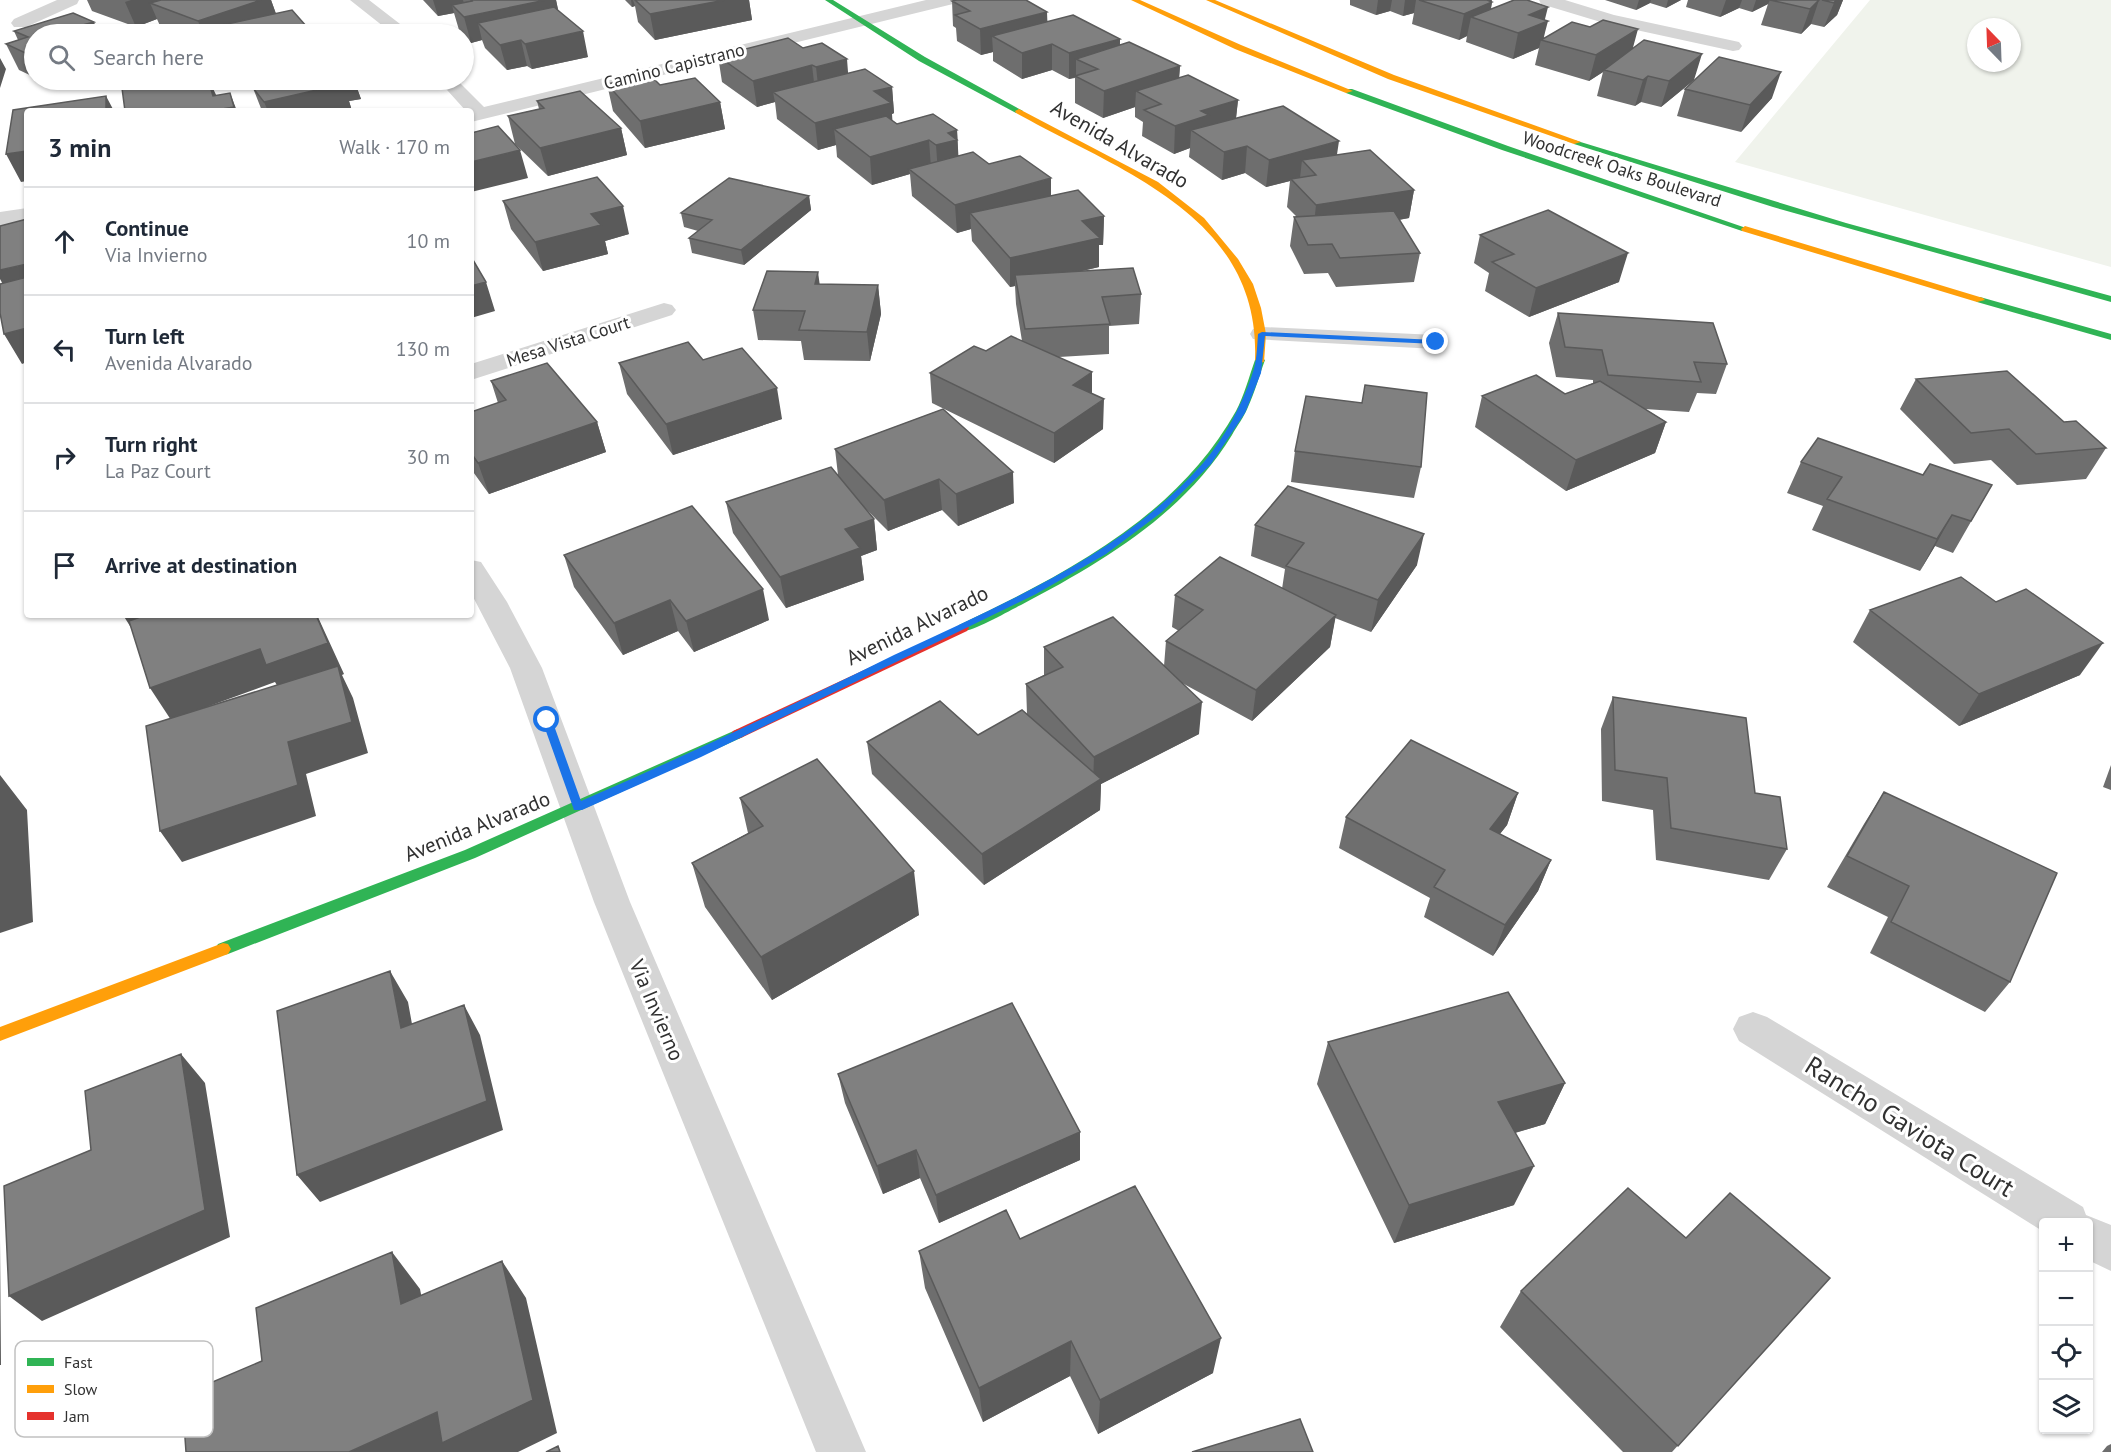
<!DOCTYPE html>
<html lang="en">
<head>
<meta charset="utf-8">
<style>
	body { margin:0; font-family:"PT Sans",sans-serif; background:#f6f6f7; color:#1f2937 }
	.controls { position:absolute; right:18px; bottom:18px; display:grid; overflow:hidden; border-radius:6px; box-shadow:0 2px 4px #0004 }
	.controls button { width:54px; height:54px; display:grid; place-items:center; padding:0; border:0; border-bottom:2px solid #e0e1e3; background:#fff; color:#1f2937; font:30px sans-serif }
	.compass { position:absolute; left:1967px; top:18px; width:54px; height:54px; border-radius:50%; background:#fff; box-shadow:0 2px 4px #0004; rotate:337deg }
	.stop { position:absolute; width:18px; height:18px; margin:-14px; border:4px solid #1a73e8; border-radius:50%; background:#fff }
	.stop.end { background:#1a73e8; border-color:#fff; box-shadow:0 2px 6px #0008 }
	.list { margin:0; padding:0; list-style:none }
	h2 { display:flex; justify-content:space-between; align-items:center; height:78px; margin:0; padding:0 24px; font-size:26px }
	h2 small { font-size:20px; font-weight:400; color:#747a83 }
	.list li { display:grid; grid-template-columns:39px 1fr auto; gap:18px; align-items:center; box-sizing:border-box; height:108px; padding:0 24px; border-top:2px solid #e0e1e3 }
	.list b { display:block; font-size:22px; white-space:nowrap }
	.list p { margin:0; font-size:20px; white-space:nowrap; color:#747a83 }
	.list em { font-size:20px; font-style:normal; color:#747a83 }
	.icon { flex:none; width:33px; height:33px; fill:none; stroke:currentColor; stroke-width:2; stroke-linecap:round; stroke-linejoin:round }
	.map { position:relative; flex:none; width:2111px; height:1452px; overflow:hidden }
	.search { position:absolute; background:#fff; box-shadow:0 2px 4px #0004; left:24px; top:24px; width:450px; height:66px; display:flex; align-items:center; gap:15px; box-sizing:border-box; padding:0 21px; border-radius:33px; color:#747a83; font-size:22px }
	.panel { position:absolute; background:#fff; box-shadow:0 2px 4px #0004; left:24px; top:108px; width:450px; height:510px; border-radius:6px }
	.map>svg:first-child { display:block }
</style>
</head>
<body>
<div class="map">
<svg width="2111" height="1452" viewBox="0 0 2111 1452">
	<rect width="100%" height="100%" fill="#fff"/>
	<path fill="#f0f3ec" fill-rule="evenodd" d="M1870,0H2111V267L1735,162ZM1976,27H2012V63H1976Z"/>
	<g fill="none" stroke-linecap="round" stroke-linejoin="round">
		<path fill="#d5d5d5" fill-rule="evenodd" d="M57,0H79L77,4L26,27H14L11,23L14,19Z
			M350,0H369L413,34H393Z
			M926,0H955L953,4L471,122V111H466L438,80H457L484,107Z
			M1539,0H1565L1614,15L1739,42L1742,46L1739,50L1733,51L1604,23L1541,4Z
			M27,208V220L0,226V212Z
			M664,303L672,305L676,310L672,315L471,380V364Z
			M1262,327L1436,335L1445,337L1448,342L1445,347L1436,349L1253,339L1250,334L1253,329Z
			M471,560L481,562L507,602L542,668L630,902L866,1452H816L594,902L510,668L471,593Z
			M1753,1012L1767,1017L2083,1207L2086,1215L2111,1225V1271L2088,1260V1222H2044V1232L1739,1041L1733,1029L1739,1017Z"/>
		<path fill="#30b455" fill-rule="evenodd" d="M825,0H833L925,57L1023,111L1016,113L919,61Z
			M1346,89H1352L1508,146L1749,229L1742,231L1502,150L1346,93Z
			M1574,140L1846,223L2111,296V302L1773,207L1574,144Z
			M1980,297L2111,334V340L1977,302L1975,300Z
			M1260,357L1265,360C1259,376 1255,392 1248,407C1244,417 1237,426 1232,435C1184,514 1101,563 1021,605C1008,611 970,634 959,631L957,628L959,625C1065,574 1176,518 1236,411C1244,396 1249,377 1255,360Z
			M738,729L745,734L743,737L475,858L228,954L223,955L218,954L215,949L218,944L465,850Z"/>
		<path fill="#ff9f0a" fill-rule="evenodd" d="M1131,0H1140L1241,45L1353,91L1346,93L1235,49Z
			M1206,0H1215L1394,75L1581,142L1574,144L1388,79Z
			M1019,109L1158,182L1204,218L1238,259L1253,284L1261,308L1266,334L1264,362L1260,363L1255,360C1261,216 1120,171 1016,113L1015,111Z
			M1745,226L1983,298L1985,300L1977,302L1742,231L1741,229Z
			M223,943L228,944L231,949L228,954L0,1041V1027Z"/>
		<path fill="#e5322d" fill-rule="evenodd" d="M963,624L967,625L969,628L967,631L743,737L738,739L731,734L733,731Z"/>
	</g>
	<path fill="#6e6e6e" d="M87,0H271L276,14L310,34H177L161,28L157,19L136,27L92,11Z
		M423,0H556L558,10L588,57L532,69L527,66L507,70L485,48L482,40L471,43L459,30L454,13L438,16Z
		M625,0H749L752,20L655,40L638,22L635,6L632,7Z
		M1350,0H1492L1491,1L1492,2L1491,9L1545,20L1544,38L1633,48L1694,80L1661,107L1641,102L1635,106L1597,96L1603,72L1589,81L1535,65L1539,48L1513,59L1466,42L1467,36L1459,40L1412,24L1414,13L1403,16L1390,11L1376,15L1350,5Z
		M1605,0H1681L1666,8L1650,3L1636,10Z
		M1688,0H1843L1837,15L1824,27L1811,24L1801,34L1761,25L1768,4L1752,12L1739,8L1720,17L1686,7Z
		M952,1L1048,21L1120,39V45L1180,66L1179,78L1238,100L1236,118L1337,155L1414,190L1409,218L1399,220L1420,253L1414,282L1336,287L1328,273L1304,274L1290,246L1294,217H1297L1287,207L1290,181L1266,187L1245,173L1222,180L1189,157L1190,148L1174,154L1142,136L1143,122L1135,117V107L1103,118L1075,103V78L1069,79L1052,70L1022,79L993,61V52L981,55L957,41L956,28L953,26Z
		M14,31L34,34V77L19,70L6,44L18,40Z
		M803,48L848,73L892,87L894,113L892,114V120L897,124L957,130L958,155L989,164L1051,196L1104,216L1103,245H1099V267L1082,271L1141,294L1139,324L1109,326V354L1059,357L1092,393L1103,429L1054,463L932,403L930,373L986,351L1022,341L1016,304L1015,286L1010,287L972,241L971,229L957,233L912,196L910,174L872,185L837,157L836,145L818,150L777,119L775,102L757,107L722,82L718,56Z
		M40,80H75L54,86Z
		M260,80H354L361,99L349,101L352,111H262L253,88L262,86Z
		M607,84L660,85L720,102L725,129L645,148L613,111Z
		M1685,89L1772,98L1741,132L1677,116Z
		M537,101L621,128L627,155L548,176L515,144L508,116L539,109Z
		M809,196L811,210L744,265L692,253L689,238L698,231L684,227L681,213Z
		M503,201L629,234L605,241L608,254L543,271L511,229Z
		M1480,235L1619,282L1529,317L1485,291L1489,273L1474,263Z
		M878,285L881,314L870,361L804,360L801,341L758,340L753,310Z
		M1558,313L1727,364L1716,394L1697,393L1689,412L1645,409L1666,422L1655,453L1566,491L1475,427L1482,396L1565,394L1593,383V380L1556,377L1549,343Z
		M703,360L782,419L673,455L627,394L619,363Z
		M1916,379L2064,422L2106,448L2086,479L2017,485L1991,460L1954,464L1900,409Z
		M491,381L597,422L606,452L489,494L471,469V412L498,403Z
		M943,409L1014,503L958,526L942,510L888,531L864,507L874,519L877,550L861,556L864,580L786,608L733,533L726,502L838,475L835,449Z
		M1295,451L1421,467L1414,498L1291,482Z
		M1801,462L1923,475L1992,485L1953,553L1935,546L1920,571L1812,530L1823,506L1787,493Z
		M1255,525L1417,565L1371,632L1335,618L1330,647L1252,721L1182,683L1199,734L1101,784L1100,810L984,885L872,774L867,742L978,735L1027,714L1026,684L1044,675V647L1164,666L1166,641L1179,631L1172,627L1175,595L1282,589L1285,569L1251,556Z
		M564,555L769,620L694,652L678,631L623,655L574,587Z
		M1870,610L2080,675L1959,726L1853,642Z
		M1613,697L1755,793L1787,849L1769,880L1656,860L1653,810L1602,801L1601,729Z
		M2111,765V790L2103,787Z
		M1884,792L2010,982L1985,1012L1870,953L1888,917L1827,887L1864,824Z
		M1518,793L1507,825L1500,834L1551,860L1538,891L1493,956L1424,917L1430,898L1339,848L1346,817Z
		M740,798L919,915L772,1000L705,907L692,863L748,833Z
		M1328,1042L1565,1083L1545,1124L1515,1133L1514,1205L1394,1243L1317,1084Z
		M838,1074L1080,1132V1160L939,1223L920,1178L883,1194L845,1103Z
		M1020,1239L1213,1373L1098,1434L1070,1376L983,1422L925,1288L919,1251Z
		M1830,1278L1672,1452H1623L1500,1327L1521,1291Z
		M2111,1444V1452H2102L2107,1446Z"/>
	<path fill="#5a5a5a" d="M131,0H171L150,3L157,19L136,27L125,2Z
		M261,0H271L279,22L203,34L198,21Z
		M433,0H463L466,11L452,5L454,13L438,16Z
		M546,0H556L561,23H478L482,40L471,43L464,17Z
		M631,0H633L635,6L632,7Z
		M725,0H749L752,20L655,40L650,14Z
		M1378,0H1392L1390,11L1376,15Z
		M1405,0H1416L1414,13L1403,16Z
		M1475,0H1492L1491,2H1492L1488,23L1471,17L1467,36L1459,40L1464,14Z
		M1639,0H1651L1650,3L1636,10Z
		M1668,0H1681L1666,8Z
		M1726,0H1742L1739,8L1720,17Z
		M1756,0H1770L1768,4L1752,12Z
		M1819,0L1811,24L1801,34L1810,9Z
		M1836,0H1843L1837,15L1824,27L1834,3Z
		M1548,7L1544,23L1548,21L1543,40H1541L1539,48L1513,59L1518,33L1529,15Z
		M1047,12L1048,37L992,36L993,52L981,55L980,29Z
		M94,22L99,34L83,25Z
		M307,27L310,34H282L281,32Z
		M1638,29L1631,55L1604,70L1603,72L1589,81L1596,55Z
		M583,31L588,57L532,69L525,44Z
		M1120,39L1119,65L1098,69L1076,59V77L1069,79V53Z
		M521,40L527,66L507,70L500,45Z
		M1052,44V70L1022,79V53Z
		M1702,54L1694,80L1661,107L1669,81Z
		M0,58L6,69L0,88Z
		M847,59L849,85L819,94L816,67Z
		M812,65L815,91L773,92L775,102L757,107L753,81Z
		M1180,66L1178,92L1136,91L1135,107L1103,118L1104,91Z
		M1781,72L1772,98L1741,132L1750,105Z
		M1648,76L1641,102L1635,106L1643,80Z
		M51,80H75L54,86Z
		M208,80H209L218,99L230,93L237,111H210L213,96Z
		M337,80H354L361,99L349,101L352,111H268L264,102Z
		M892,87L894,113L892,114L893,129H834L836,145L818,150L815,123L874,91Z
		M106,96L114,111H106Z
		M1238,100L1235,127L1191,130L1190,148L1174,154L1175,126L1201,111Z
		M720,102L725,129L645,148L640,121Z
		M621,128L627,155L548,176L540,148Z
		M957,130L959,167L938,173L936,145L948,133Z
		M929,140L931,168L909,169L910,174L872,185L870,157Z
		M1339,141L1335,168L1302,160L1300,178L1291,179L1290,181L1266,187L1269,160Z
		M1247,146L1245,173L1222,180L1224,152Z
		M520,150L528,178L471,192V162Z
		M27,151V181L21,182L6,154Z
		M1051,178V206L970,213L971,229L957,233L955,205Z
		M1414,190L1409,218L1313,234L1316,205Z
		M809,196L811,210L744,265L741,250Z
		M623,206L629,234L605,241L608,254L543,271L535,242L591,214Z
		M1104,216L1103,245H1099V267L1017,286L1015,275V286L1010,287V258L1082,221Z
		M1628,253L1619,282L1529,317L1536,288Z
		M27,264V297L12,301L0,279V270Z
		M818,272L822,301L815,284Z
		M486,282L495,311L471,318V286Z
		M878,285L881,314L870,361L867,332Z
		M27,328V362L22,364L4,334Z
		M1092,372V402L1073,385Z
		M777,388L782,419L673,455L666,424Z
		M1104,399L1103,429L1054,463V433Z
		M597,422L606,452L489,494L478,463Z
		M1666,422L1655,453L1566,491L1576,460Z
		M1013,472L1014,503L958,526L956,494Z
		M939,479L942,510L888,531L884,500Z
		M1952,515L1935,546L1920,571L1937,539Z
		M874,519L877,550L861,556L864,580L786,608L780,577L845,529Z
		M1424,534L1417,565L1371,632L1378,600Z
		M763,589L769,620L694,652L686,621Z
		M670,600L678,631L623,655L614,623Z
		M123,615H219L140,642Z
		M316,615H317L344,674L342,675L353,698L368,753L306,774L316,816L182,862L160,831L288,742L284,697L275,682L171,720L150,688Z
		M1336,615L1330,647L1252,721L1256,690Z
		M2103,643L2080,675L1959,726L1979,694Z
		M1202,702L1199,734L1101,784L1100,810L984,885L982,854L1093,784L1094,757Z
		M0,775L27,810L33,922L0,933Z
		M1518,793L1507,825L1479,860L1490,829Z
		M1551,860L1538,891L1493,956L1505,925Z
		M914,871L919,915L772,1000L761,957Z
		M390,971L408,1002L418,1057L401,1028Z
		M464,1005L480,1035L503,1130L320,1202L297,1175Z
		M181,1054L205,1083L230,1237L42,1321L9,1296Z
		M1565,1083L1545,1124L1480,1143L1498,1102Z
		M1080,1132V1160L939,1223L936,1195Z
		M916,1150L920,1178L883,1194L877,1166Z
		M1534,1166L1514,1205L1394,1243L1409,1205Z
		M0,1239L1,1365H0Z
		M392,1252L420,1289L430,1340L401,1304Z
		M502,1261L526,1298L557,1433L518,1452H349L437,1412Z
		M1221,1338L1213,1373L1098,1434L1100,1400Z
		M1071,1341L1070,1376L983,1422L979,1388Z"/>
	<path fill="#808080" stroke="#5a5a5a" stroke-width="1.5" d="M161,0H261L198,21L150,3Z
		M471,0H546L464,17L452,5L472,1Z
		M635,0H725L650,14Z
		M957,0H1026L1047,12L980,29L955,15L970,11L952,1Z
		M1419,0H1487L1492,2L1464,14Z
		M1514,0H1527L1548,7L1529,15L1548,21L1518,33L1471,17Z
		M1770,0H1819L1810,9Z
		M1822,0H1836L1834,3Z
		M554,7L583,31L525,44L521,40L500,45L478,23Z
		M292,10L307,27L281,32L283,34H198L195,31Z
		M73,13L94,22L83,25L105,34H34V57L6,44L28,37L14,31Z
		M1073,15L1120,39L1069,53L1052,44L1022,53L992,36Z
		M1603,20L1638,29L1596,55L1541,40L1572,22L1590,27Z
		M788,38L803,48L822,43L847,59L816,67L812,65L753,81L718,56Z
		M1644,40L1702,54L1669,81L1648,76L1643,80L1604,70Z
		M1129,42L1180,66L1104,91L1075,76L1098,69L1076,59Z
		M1719,57L1781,72L1750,105L1685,89Z
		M865,69L892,87L874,91L891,103L815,123L773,92Z
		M650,75L660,85L695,78L720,102L640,121L607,84Z
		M1188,75L1238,100L1201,111L1209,115L1175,126L1144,110L1161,104L1136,91Z
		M168,80H208L213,96L230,93L234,107L210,111H125L122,88Z
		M261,80H339L343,84L264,102L253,88L266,85Z
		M580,91L621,128L540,148L508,116L544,108L537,101Z
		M106,96V111H27V151L6,154L13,110Z
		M1283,106L1339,141L1269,160L1247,146L1224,152L1191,130Z
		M933,114L957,130L948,133L957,140L936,145L929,140L870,157L834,129L886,116L897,124Z
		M498,126L520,150L471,162V133Z
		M1370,150L1414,190L1316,205L1291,179L1316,175L1302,160Z
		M973,152L989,164L1020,156L1051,178L955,205L909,169Z
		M597,177L623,206L591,214L601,225L535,242L503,201Z
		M729,178L809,196L741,250L689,238L712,220L681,213Z
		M1078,190L1104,216L1082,221L1100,238L1010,258L970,213Z
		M1548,210L1628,253L1536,288L1492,262L1514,254L1480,235Z
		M1394,211L1420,253L1340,258L1332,244L1308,245L1294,217Z
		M27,219V264L0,270V226Z
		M473,260L486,282L471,286V261Z
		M1133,268L1141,294L1102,297L1110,324L1025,329L1015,275Z
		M767,271L818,272L815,284L878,285L867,332L799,330L805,311L753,310Z
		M27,277V328L4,334L0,313V284Z
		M1558,313L1713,323L1727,364L1694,362L1701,382L1608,375L1602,350L1565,347Z
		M1011,336L1092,372L1073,385L1104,399L1054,433L930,373L974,346L986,351Z
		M688,342L703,360L742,348L777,388L666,424L619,363Z
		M547,363L597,422L478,463L471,453V412L506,400L491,381Z
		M2007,371L2064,422L2076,421L2106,448L2036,454L2009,429L1971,433L1916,379Z
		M1536,375L1565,394L1600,381L1666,422L1576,460L1482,396Z
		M1365,385L1427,393L1421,467L1295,451L1306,396L1362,403Z
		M943,409L1013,472L956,494L939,479L884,500L835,449Z
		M1818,438L1923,475L1930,464L1992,485L1971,521L1952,515L1937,539L1827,499L1842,477L1801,462Z
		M831,467L874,519L845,529L860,548L780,577L726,502Z
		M1288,486L1424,534L1378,600L1286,566L1304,543L1255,525Z
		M692,506L763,589L686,621L670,600L614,623L564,555Z
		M1220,557L1336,615L1256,690L1166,641L1203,610L1175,595Z
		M1961,577L1996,602L2026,589L2103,643L1979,694L1870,610Z
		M146,615H316L328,643L266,665L260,649L150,688L129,621Z
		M1113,617L1202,702L1094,757L1026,684L1063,667L1044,647Z
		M338,666L352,722L288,742L298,785L160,831L146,726Z
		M1613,697L1746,718L1755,793L1780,797L1787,849L1671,828L1667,778L1615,770Z
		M940,701L978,735L1022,710L1101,779L982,854L867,742Z
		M1411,740L1518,793L1490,829L1551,860L1505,925L1434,887L1445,870L1346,817Z
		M817,759L914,871L761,957L692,863L763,826L740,798Z
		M1884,792L2057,873L2010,982L1891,922L1909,886L1847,856Z
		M390,971L401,1028L464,1005L487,1101L297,1175L277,1011Z
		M1508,992L1565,1083L1498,1102L1534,1166L1409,1205L1328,1042Z
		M1012,1003L1080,1132L936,1195L916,1150L877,1166L838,1074Z
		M181,1054L205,1210L9,1296L4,1186L91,1150L85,1091Z
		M1135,1186L1221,1338L1100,1400L1071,1341L979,1388L919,1251L1006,1210L1020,1239Z
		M1628,1188L1686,1238L1730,1193L1830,1278L1678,1446L1521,1291Z
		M392,1252L401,1304L502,1261L533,1400L442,1443L437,1412L349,1452H186L182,1395L262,1361L256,1308Z
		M1300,1419L1313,1452H1192Z
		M558,1446L560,1452H546Z"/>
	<path fill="#1a73e8" d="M1262,332L1436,340L1439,342L1436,344L1265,336L1261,373L1245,413L1211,464L1162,512L1106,554L1036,594L701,757L582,810H574L542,720L544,718H551L552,720L581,801C687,755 791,706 894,655C1004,603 1123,555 1204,462C1225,437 1242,405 1252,375C1257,362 1257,347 1258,334Z"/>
	<g text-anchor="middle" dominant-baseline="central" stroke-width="6" stroke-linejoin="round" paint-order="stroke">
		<g font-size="18" fill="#313131" stroke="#fff">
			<text transform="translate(674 66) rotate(-14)">Camino Capistrano</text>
			<text transform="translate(1622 169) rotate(18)">Woodcreek Oaks Boulevard</text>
			<text transform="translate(568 341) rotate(-18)">Mesa Vista Court</text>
		</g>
		<g font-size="21" fill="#313131" stroke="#fff">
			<text transform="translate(1120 144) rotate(30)">Avenida Alvarado</text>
			<text transform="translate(917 625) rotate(-26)">Avenida Alvarado</text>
			<text transform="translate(477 826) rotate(-22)">Avenida Alvarado</text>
			<text transform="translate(657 1010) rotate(67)">Via Invierno</text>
		</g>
		<g font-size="26" fill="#313131" stroke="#fff">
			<text transform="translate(1910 1126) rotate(32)">Rancho Gaviota Court</text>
		</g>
	</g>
	<rect x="15" y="1341" width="198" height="96" rx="9" fill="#fff" stroke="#c1c1c1" stroke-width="1.5"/>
	<rect x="27" y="1358" width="27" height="8" fill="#30b455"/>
	<rect x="27" y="1385" width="27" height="8" fill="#ff9f0a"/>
	<rect x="27" y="1412" width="27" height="8" fill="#e5322d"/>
	<g font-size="16" fill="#313131">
		<text x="64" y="1368">Fast</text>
		<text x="64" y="1395">Slow</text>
		<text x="64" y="1422">Jam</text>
	</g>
</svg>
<div class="controls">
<button>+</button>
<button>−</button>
<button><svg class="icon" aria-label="locate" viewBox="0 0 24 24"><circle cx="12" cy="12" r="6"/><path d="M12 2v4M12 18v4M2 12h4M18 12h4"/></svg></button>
<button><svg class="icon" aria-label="layers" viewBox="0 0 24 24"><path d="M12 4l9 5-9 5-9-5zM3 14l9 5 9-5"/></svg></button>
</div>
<svg class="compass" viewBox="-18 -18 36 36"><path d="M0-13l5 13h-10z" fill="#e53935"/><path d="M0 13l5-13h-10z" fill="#747a83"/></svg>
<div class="stop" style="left:547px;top:720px"></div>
<div class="stop end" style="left:1436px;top:342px"></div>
<div class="search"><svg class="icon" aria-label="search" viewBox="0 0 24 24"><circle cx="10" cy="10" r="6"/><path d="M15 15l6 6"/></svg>Search here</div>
<section class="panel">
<h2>3 min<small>Walk · 170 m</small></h2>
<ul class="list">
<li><svg class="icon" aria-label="ahead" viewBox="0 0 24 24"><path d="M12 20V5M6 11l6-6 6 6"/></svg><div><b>Continue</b><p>Via Invierno</p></div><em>10 m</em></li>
<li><svg class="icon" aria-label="left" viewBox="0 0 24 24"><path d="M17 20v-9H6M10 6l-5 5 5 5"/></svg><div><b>Turn left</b><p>Avenida Alvarado</p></div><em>130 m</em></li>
<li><svg class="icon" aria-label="right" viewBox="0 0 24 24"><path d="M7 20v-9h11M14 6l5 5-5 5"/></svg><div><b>Turn right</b><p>La Paz Court</p></div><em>30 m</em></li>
<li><svg class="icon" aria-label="arrive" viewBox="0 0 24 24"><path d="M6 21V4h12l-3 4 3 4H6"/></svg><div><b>Arrive at destination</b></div></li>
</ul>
</section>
</div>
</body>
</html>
